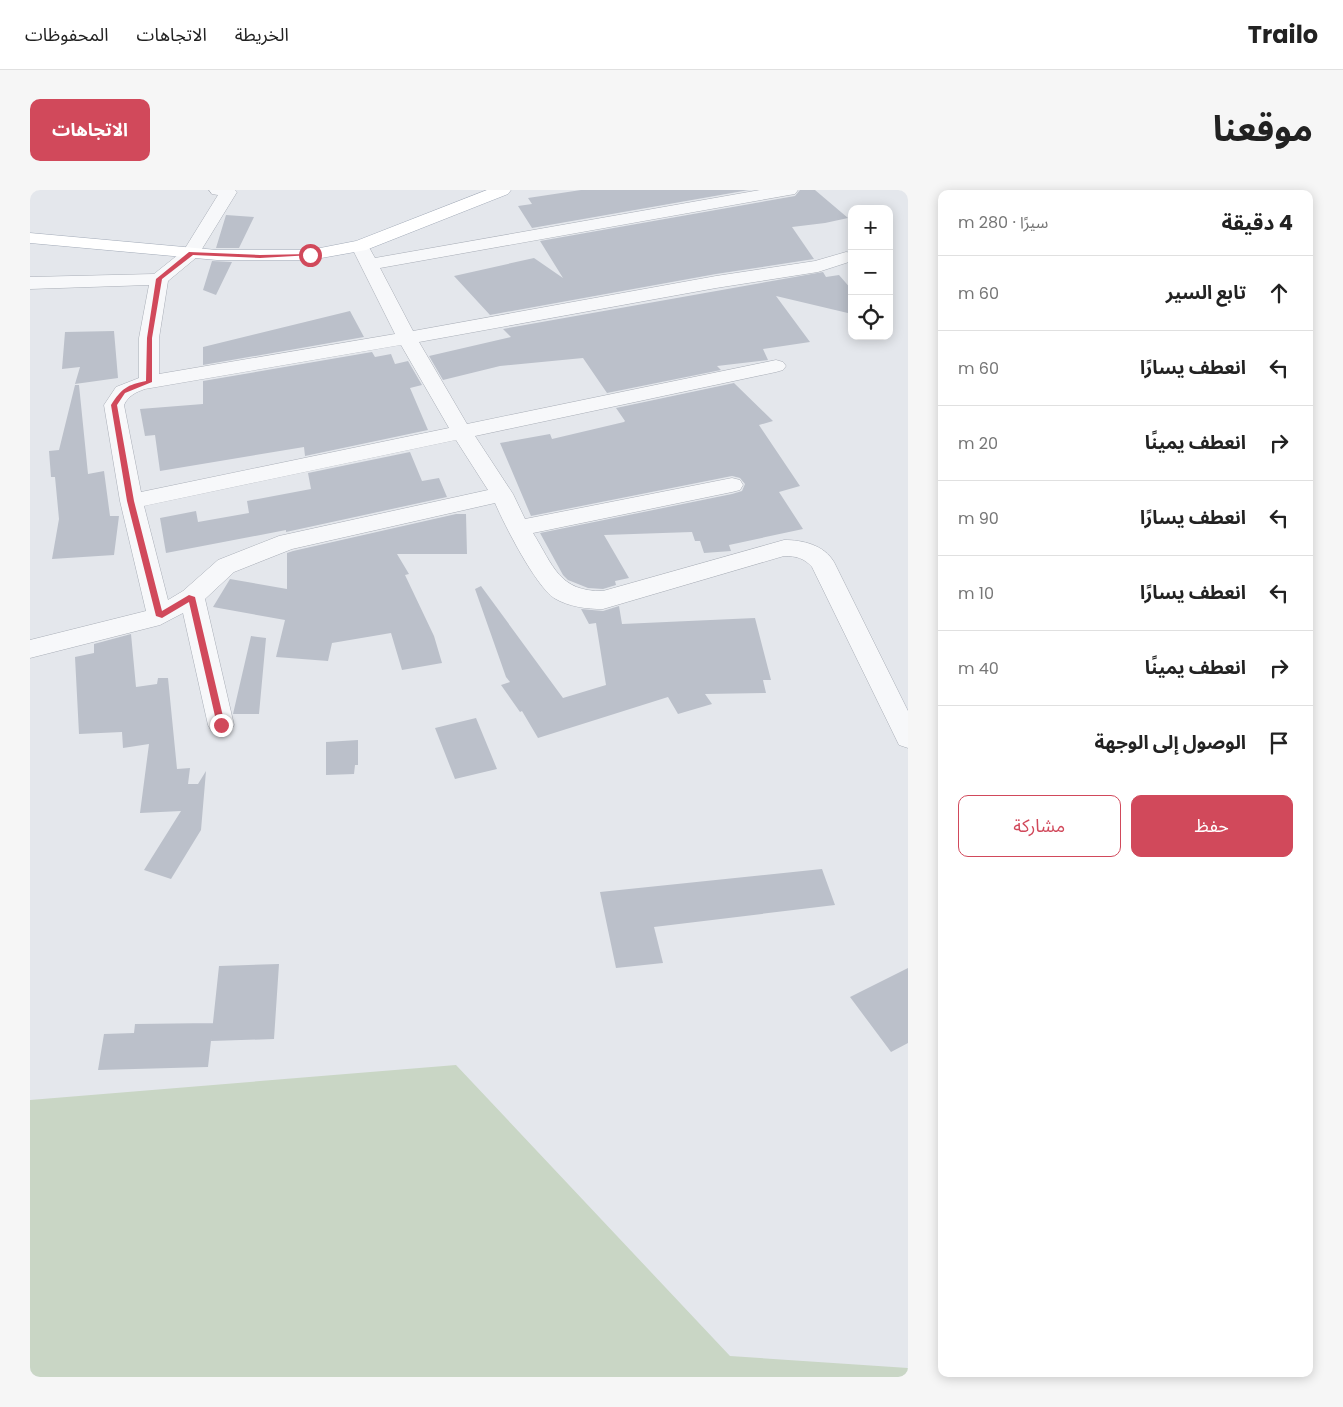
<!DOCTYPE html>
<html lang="ar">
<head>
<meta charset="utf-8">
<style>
	body { margin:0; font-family:Poppins,"Noto Sans Arabic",sans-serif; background:#f6f6f6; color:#222; direction:rtl }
	.controls { position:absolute; right:15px; top:15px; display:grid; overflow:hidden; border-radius:10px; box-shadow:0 2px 12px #0003 }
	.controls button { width:45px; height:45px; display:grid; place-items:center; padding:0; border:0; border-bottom:1px solid #e0e0e0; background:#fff; color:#222; font:25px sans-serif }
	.stop { position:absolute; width:15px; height:15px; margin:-11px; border:4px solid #d1495b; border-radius:50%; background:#fff }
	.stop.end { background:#d1495b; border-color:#fff; box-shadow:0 1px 5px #0008 }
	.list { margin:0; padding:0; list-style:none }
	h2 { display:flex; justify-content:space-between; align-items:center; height:65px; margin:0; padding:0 20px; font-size:21px }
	h2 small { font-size:16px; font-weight:400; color:#767676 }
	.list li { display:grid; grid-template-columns:32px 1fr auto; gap:15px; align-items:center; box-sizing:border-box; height:75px; padding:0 20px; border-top:1px solid #e0e0e0 }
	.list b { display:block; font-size:19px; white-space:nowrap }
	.list em { font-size:16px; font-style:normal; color:#767676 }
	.actions { display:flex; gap:10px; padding:15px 20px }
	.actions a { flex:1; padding:11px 0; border:1px solid #d1495b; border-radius:10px; text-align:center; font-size:18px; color:#d1495b }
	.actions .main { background:#d1495b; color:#fff }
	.icon { flex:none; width:28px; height:28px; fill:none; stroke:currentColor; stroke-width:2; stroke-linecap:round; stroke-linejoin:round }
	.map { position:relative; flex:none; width:878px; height:1187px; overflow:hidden; direction:ltr; border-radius:10px }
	header { display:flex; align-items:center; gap:30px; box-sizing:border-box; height:70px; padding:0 25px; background:#fff; border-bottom:1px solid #e0e0e0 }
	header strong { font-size:24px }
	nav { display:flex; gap:28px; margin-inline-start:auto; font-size:18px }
	.intro { display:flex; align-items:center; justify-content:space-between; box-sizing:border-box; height:120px; padding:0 30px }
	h1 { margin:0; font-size:35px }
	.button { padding:12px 22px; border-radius:10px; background:#d1495b; color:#fff; font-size:18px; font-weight:700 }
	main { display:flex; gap:30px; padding:0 30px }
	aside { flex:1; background:#fff; border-radius:10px; box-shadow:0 2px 12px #0003 }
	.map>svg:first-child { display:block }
</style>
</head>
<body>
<header>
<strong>Trailo</strong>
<nav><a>الخريطة</a><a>الاتجاهات</a><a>المحفوظات</a></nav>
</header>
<div class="intro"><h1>موقعنا</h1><a class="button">الاتجاهات</a></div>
<main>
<aside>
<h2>4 دقيقة<small>سيرًا · 280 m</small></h2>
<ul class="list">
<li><svg class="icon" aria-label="ahead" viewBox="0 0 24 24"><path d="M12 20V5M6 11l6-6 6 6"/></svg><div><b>تابع السير</b></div><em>60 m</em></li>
<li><svg class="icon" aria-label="left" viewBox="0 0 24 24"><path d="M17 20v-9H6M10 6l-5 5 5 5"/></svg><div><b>انعطف يسارًا</b></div><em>60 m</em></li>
<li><svg class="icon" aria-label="right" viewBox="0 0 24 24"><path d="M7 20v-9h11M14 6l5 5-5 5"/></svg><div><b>انعطف يمينًا</b></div><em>20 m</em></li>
<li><svg class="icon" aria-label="left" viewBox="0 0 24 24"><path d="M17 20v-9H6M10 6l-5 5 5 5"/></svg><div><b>انعطف يسارًا</b></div><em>90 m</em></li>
<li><svg class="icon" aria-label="left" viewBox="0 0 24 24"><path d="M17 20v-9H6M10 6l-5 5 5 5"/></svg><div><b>انعطف يسارًا</b></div><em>10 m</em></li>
<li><svg class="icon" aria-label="right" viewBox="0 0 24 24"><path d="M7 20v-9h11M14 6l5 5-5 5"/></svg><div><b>انعطف يمينًا</b></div><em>40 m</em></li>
<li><svg class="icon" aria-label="arrive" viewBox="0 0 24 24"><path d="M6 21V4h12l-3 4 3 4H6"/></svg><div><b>الوصول إلى الوجهة</b></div></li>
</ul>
<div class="actions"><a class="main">حفظ</a><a>مشاركة</a></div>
</aside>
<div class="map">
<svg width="878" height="1187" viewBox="0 0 878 1187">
	<rect width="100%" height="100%" fill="#e4e7ec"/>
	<path fill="#c9d6c5" d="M426,875L700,1166L878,1178V1187H0V910Z"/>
	<path fill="#bbc0ca" d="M551,0H719L502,38L488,16L502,14L498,8Z
		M770,0H785L818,28L795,33L762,37L784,69L686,84L460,125L424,86L504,68L533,88L510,51L765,6Z
		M196,25L224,27L209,58H186Z
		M182,71L202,72L186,105L173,100Z
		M793,82L796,87L809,85L822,100V124L746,106L780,152L733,159L738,170L687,176L691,180L577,203L553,168L470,176L413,190L399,166L481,147L473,139Z
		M320,121L334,147L173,175V157Z
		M84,141L88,188L45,194L50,177L32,179L35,142Z
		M342,162L345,167L361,164L365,174L378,171L392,195L380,198L398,240L275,266L274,257L130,281L125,245L115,246L110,219L173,214V191Z
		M704,193L743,231L729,235L770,296L749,302L773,339L699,355L701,361L674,363L670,351H665L662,342L574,345L599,388L585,391L586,395L573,399L558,398L538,390L533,385L510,343L702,304L712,301L715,294L710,288L702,286L501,326L470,253L520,244L522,249L594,232L595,231L586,218Z
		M45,195H49L58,284L74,281L80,326H89L84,365L22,369L29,329L25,287H21L19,261L29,260Z
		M380,262L392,291L409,288L417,307L256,342V340L136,363L130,328L166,321L168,332L219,323L217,311L281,299L278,283Z
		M426,324H436L437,364H367L379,384L375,385L404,446L412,473L372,480L361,443L302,453L298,471L246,467L255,430L183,417L200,389L257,399V363L263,361Z
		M451,396L533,508L576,495L566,433L559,434L551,419L573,421L589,416L592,434L725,428L741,490H733L736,503L675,504L682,514L648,524L638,507L508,548L492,521L490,522L471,495L480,492L476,487L445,399Z
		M101,444L106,497L127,494L128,488H138L147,579L160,578L158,594H168L176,581L171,640L141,689L114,680L151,621L110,623L119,554L93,558L92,542L49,544L45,467L64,463V454Z
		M221,446L236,448L229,524H203Z
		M446,528L467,579L425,589L405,538Z
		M328,550V575H325L324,584L296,585V552Z
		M792,679L805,715L624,737L633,773L586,778L570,702Z
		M249,774L244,849L181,851L189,776Z
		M878,778V853L861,862L820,807Z
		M183,833L178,877L68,880L74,844L104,843L105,834Z"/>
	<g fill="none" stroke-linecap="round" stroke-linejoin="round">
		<defs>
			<path id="street" d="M179,0H205L207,2L167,67L138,91L129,148V184L365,144L321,56L324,52L330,51L336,52L345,68L730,0H768L765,4L759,5L350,78L383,141L686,86L785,71L816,62L822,63V71L788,82L686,98L389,152L437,234L746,170L753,172L756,176L753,180L746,182L445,246L483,304L495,329L702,288L710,290L713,295L710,300L702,302L503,343C523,375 529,402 573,401L754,350C773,350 794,355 804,372L878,521V558L869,555L782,377C774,368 766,366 754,366L573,419C557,419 539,417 524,408C505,395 475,336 465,313L262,359L204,382L175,409L204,535L200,542L191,545L182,542L178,535L153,423L130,435L0,468V450L116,421L90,311L74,215L86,197L109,188V148L119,95L0,99V87L124,84L154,60L188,5L182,4ZM371,155L419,238L111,302L94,215C98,206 106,202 115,199ZM426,250L458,300L249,346L188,370L153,401L138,410L114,316Z"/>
			<path id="primary" d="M457,0H481L478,4L336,60L280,70H187L0,53V43L187,60H280L326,51Z"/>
		</defs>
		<use href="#street" stroke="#a9aeb7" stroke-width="1"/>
		<use href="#primary" stroke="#a3abb8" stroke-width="1"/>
		<use href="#street" fill="#f7f8fa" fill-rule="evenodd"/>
		<use href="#primary" fill="#fff" fill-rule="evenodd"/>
	</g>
	<path fill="#d1495b" d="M159,62L230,65L280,64L282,65L230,68L163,65L132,89L122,148V192L95,203L87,215L104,311L132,421L159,405L165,407L195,535L191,538L187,535L159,412L132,428L126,426L97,311L81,215C92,198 97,195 116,191L117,148L126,89Z"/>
</svg>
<div class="controls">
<button>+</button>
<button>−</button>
<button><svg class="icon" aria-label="locate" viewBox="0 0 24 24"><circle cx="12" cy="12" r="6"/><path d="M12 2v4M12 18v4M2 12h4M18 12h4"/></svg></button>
</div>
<div class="stop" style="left:280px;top:65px"></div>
<div class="stop end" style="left:191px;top:535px"></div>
</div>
</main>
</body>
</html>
